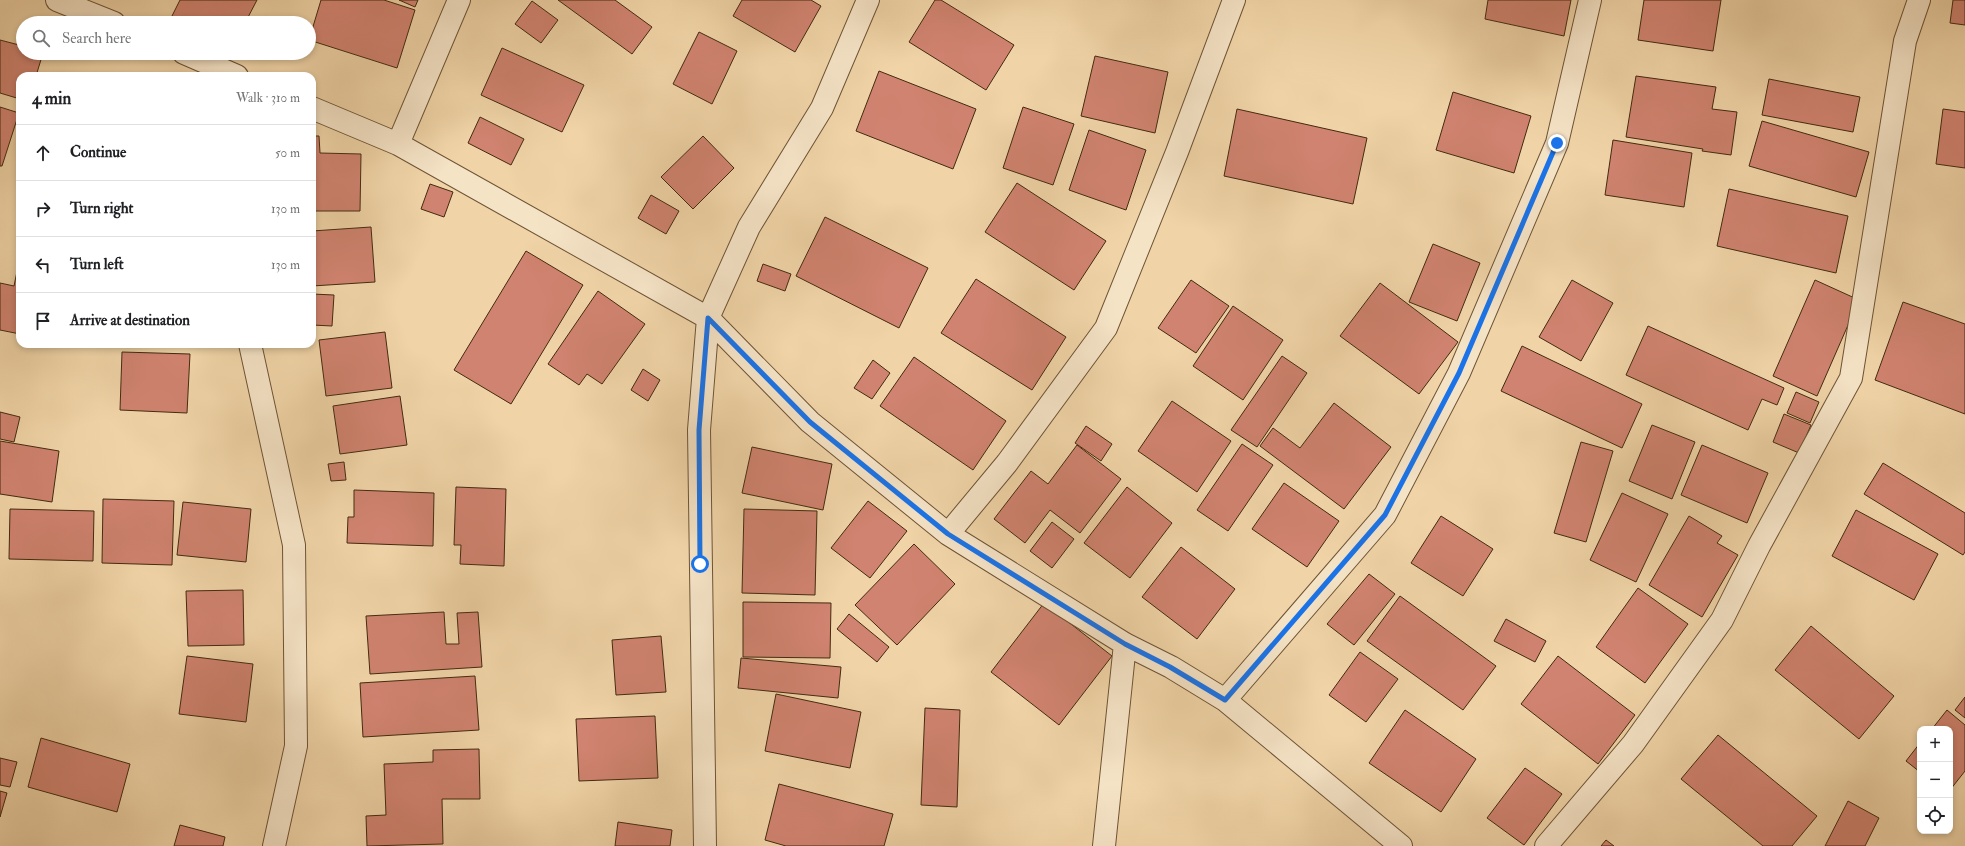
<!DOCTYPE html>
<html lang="en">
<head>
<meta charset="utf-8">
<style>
	body { margin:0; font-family:"IM FELL Double Pica",serif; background:#f6f6f6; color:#202124 }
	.controls { position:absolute; right:12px; bottom:12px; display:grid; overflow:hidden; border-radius:8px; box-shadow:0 2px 6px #0003 }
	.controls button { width:36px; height:36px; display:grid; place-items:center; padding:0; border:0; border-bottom:1px solid #e0e0e0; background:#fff; color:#202124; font:20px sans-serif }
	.stop { position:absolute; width:12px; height:12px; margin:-9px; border:3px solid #1a73e8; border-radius:50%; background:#fff }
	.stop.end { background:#1a73e8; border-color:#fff; box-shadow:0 1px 4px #0008 }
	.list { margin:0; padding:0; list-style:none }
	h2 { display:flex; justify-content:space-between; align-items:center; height:52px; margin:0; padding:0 16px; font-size:17px }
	h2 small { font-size:13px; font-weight:400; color:#757577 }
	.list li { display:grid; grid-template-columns:26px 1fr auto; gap:12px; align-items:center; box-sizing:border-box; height:56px; padding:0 16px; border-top:1px solid #e0e0e0 }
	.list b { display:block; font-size:15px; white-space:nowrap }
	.list em { font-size:13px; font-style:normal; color:#757577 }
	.icon { flex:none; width:22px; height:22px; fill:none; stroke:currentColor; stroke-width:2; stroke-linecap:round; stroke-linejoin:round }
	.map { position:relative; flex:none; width:1965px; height:846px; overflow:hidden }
	.search { position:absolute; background:#fff; box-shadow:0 2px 6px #0003; left:16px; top:16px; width:300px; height:44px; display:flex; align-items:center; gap:10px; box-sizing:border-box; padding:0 14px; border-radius:22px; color:#757577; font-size:15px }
	.panel { position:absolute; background:#fff; box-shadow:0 2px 6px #0003; left:16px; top:72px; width:300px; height:276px; border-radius:12px }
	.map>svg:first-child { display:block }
</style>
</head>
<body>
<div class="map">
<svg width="1965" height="846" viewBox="0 0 1965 846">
	<rect width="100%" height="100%" fill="#f0d4a7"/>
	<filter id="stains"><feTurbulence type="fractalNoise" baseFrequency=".005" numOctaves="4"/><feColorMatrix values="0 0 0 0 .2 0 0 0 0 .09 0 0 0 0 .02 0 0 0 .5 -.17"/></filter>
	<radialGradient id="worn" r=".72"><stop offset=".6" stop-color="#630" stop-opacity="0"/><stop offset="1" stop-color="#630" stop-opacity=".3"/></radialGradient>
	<path fill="#d08370" stroke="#432a0f" d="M180,0H257L245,23H181L171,18Z
		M321,0H384L415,10L397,68L309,40Z
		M399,0H418L415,7Z
		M558,0H615L652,27L632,54Z
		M742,0H811L821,6L795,52L733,16Z
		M935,0H941L1014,45L986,90L909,42Z
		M1488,0H1571L1564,36L1485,19Z
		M1644,0H1721L1713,51L1638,40Z
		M1953,0H1965V25L1950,23Z
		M532,1L558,20L541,43L515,24Z
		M699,32L737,51L712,104L673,84Z
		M0,40L23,46V53H43L36,76H20V99L0,93Z
		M502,48L584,85L562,132L481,95Z
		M1095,56L1168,72L1155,133L1081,116Z
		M879,71L976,109L953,169L856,131Z
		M1636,76L1716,87L1712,109L1737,112L1731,155L1702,151L1703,149L1626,137Z
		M1769,79L1860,97L1853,132L1762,115Z
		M1453,92L1531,116L1514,173L1436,150Z
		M0,107L19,113L2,166H0Z
		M1023,107L1074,124L1053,185L1003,168Z
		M1237,109L1367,138L1353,204L1224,176Z
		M1943,109L1965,112V168L1936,164Z
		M480,117L524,139L511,165L468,143Z
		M1762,121L1869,152L1856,197L1749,166Z
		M1089,130L1146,150L1126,210L1069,190Z
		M312,136H319L320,153L361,154L360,211H312Z
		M703,136L734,168L693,209L661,177Z
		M1613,140L1692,153L1684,207L1605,195Z
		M1017,183L1106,241L1074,290L985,232Z
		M430,184L453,192L444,217L421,209Z
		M1729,189L1848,216L1836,273L1717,246Z
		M651,195L679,211L666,234L638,218Z
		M825,217L928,268L899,328L796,276Z
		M371,227L375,282L312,286V231Z
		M1433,244L1480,263L1457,321L1409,302Z
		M526,251L583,285L511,404L454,370Z
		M20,257V334L0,330V283L14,286Z
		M763,264L791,274L785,291L757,281Z
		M976,279L1066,337L1032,390L941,333Z
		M1191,280L1229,306L1196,353L1158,328Z
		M1572,280L1613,303L1581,361L1539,337Z
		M1815,280L1859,300L1817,396L1773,376Z
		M1380,283L1458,342L1419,394L1340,336Z
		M598,291L645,324L602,384L587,374L579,385L548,364Z
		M312,294L334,295L332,326L312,325Z
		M1903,302L1965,324V414L1875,380Z
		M1233,306L1283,340L1243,400L1193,366Z
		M1648,326L1784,388L1777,405L1762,399L1748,430L1626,375Z
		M385,332L392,388L326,396L319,340Z
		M1522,346L1642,404L1622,448L1501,391Z
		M122,352L190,354L187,413L120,410Z
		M1282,356L1307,373L1257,447L1231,430Z
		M914,357L1006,421L973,470L880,406Z
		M873,360L890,373L872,399L854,388Z
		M643,369L660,380L648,401L631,390Z
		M1796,392L1819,402L1810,423L1787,413Z
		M400,396L407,445L340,454L333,406Z
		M1172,401L1231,441L1197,492L1138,451Z
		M1334,403L1391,447L1344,509L1260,446L1273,428L1300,448Z
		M0,412L20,417L14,442L0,439Z
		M1784,414L1811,425L1799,453L1773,442Z
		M1652,425L1695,442L1672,499L1629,481Z
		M1086,426L1112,444L1101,461L1075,443Z
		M0,441L59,451L52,502L0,494Z
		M1581,442L1613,451L1586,542L1554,533Z
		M1242,444L1273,465L1228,531L1197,510Z
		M1077,445L1121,479L1080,533L1050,510L1025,543L994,519L1031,471L1048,484Z
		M1702,445L1768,473L1747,523L1681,495Z
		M752,447L832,464L823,510L742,493Z
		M344,462L346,480L331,481L328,464Z
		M1883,463L1965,513V552L1963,555L1864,494Z
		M1284,483L1339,521L1307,567L1252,529Z
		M456,487L506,489L504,566L460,564L461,545H454Z
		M1127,487L1172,523L1130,578L1084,543Z
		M354,490L434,493L433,546L347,543L348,517H354Z
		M1622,493L1668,514L1636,582L1590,560Z
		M103,499L174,501L172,565L102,563Z
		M868,501L907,531L870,578L831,548Z
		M183,502L251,509L246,562L177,555Z
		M10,509L94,511L93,561L9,559Z
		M744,509L817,511L815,595L742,593Z
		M1856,510L1938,554L1914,600L1832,556Z
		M1441,516L1493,549L1463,596L1411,563Z
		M1689,516L1722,536L1717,543L1738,555L1702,617L1649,585Z
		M1052,522L1074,539L1052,568L1030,551Z
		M914,544L955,584L897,645L855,605Z
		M1181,547L1235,589L1197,639L1142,597Z
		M1369,574L1395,594L1354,645L1327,624Z
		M1638,588L1688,624L1645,683L1596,647Z
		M243,590L244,645L188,646L186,591Z
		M1400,596L1496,666L1463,710L1367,641Z
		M743,602L831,603L830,658L743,657Z
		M1044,603L1112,656L1059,725L991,672Z
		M444,612L446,644H459L457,613L478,612L482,667L370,674L366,616Z
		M849,614L889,647L877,662L837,629Z
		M1506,619L1546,641L1535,662L1494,641Z
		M1811,626L1894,696L1859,739L1775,670Z
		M661,636L666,692L616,695L612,640Z
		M1360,652L1398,679L1366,722L1329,695Z
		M187,656L253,664L246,722L179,714Z
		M1558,656L1635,715L1598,764L1521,704Z
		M741,658L841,667L838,698L738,688Z
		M475,676L479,730L363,737L360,683Z
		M776,694L861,712L850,768L765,751Z
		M1965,697V718L1955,710Z
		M925,708L960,710L957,807L921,805Z
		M1405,710L1476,759L1441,812L1369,763Z
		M1947,710L1965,725V771L1950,790V729H1932Z
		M655,716L658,778L579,781L576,719Z
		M1718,735L1817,816L1792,846H1763L1681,779Z
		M41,738L130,764L117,812L28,787Z
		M1920,743V772L1906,761Z
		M479,749L480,799H442L443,844L367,846L366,816L386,815L384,764L433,762V750Z
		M0,758L17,762L10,787L0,785Z
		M1525,768L1562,794L1524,845L1487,818Z
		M779,784L893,814L884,846H786L765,840Z
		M0,791L7,793L0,817Z
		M1848,801L1879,818L1865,846H1825Z
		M618,822L672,830L670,846H615Z
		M180,825L225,837L223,846H174Z
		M1606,840L1614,846H1601Z"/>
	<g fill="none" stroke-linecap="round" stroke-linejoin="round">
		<defs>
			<path id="minor" d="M57,0L114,23
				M184,53L237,76
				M312,108L398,144L708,318L810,422L948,534L1125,644L1171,667L1225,700L1401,846
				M398,144L459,0
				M250,344L294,545L296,746L274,846
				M948,534L1007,463L1106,328L1177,152L1234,0
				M1225,700L1385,515L1459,373L1557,143L1590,0
				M705,846L699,430L708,318L749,227L822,108L868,0
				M1104,846L1125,644
				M1546,846L1633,744L1722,620L1759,546L1851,378L1905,41L1919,0"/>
		</defs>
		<use href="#minor" stroke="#6e5435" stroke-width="24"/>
		<use href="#minor" stroke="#f5e3c6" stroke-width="22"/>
	</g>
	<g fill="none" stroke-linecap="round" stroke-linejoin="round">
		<path stroke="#1a73e8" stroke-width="5" d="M700,564L699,430L708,318L810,422L948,534L1125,644L1170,667L1225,700L1385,515L1459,373L1557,143"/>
	</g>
	<rect width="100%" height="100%" filter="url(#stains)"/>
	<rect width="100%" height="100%" fill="url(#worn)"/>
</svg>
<div class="controls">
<button>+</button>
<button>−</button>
<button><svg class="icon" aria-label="locate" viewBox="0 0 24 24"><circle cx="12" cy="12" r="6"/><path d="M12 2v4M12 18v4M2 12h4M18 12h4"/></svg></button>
</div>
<div class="stop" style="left:700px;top:564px"></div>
<div class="stop end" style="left:1557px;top:143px"></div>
<div class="search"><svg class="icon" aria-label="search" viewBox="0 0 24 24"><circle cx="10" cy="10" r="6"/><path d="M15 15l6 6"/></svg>Search here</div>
<section class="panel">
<h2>4 min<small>Walk · 310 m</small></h2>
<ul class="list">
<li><svg class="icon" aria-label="ahead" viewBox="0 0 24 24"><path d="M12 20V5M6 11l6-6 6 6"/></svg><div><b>Continue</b></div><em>50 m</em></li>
<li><svg class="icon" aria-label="right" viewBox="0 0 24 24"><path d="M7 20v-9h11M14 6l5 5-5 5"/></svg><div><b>Turn right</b></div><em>130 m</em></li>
<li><svg class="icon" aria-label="left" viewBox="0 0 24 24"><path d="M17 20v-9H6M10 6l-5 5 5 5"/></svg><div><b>Turn left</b></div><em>130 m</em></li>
<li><svg class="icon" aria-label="arrive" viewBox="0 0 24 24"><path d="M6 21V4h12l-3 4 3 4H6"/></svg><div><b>Arrive at destination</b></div></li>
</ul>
</section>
</div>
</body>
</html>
